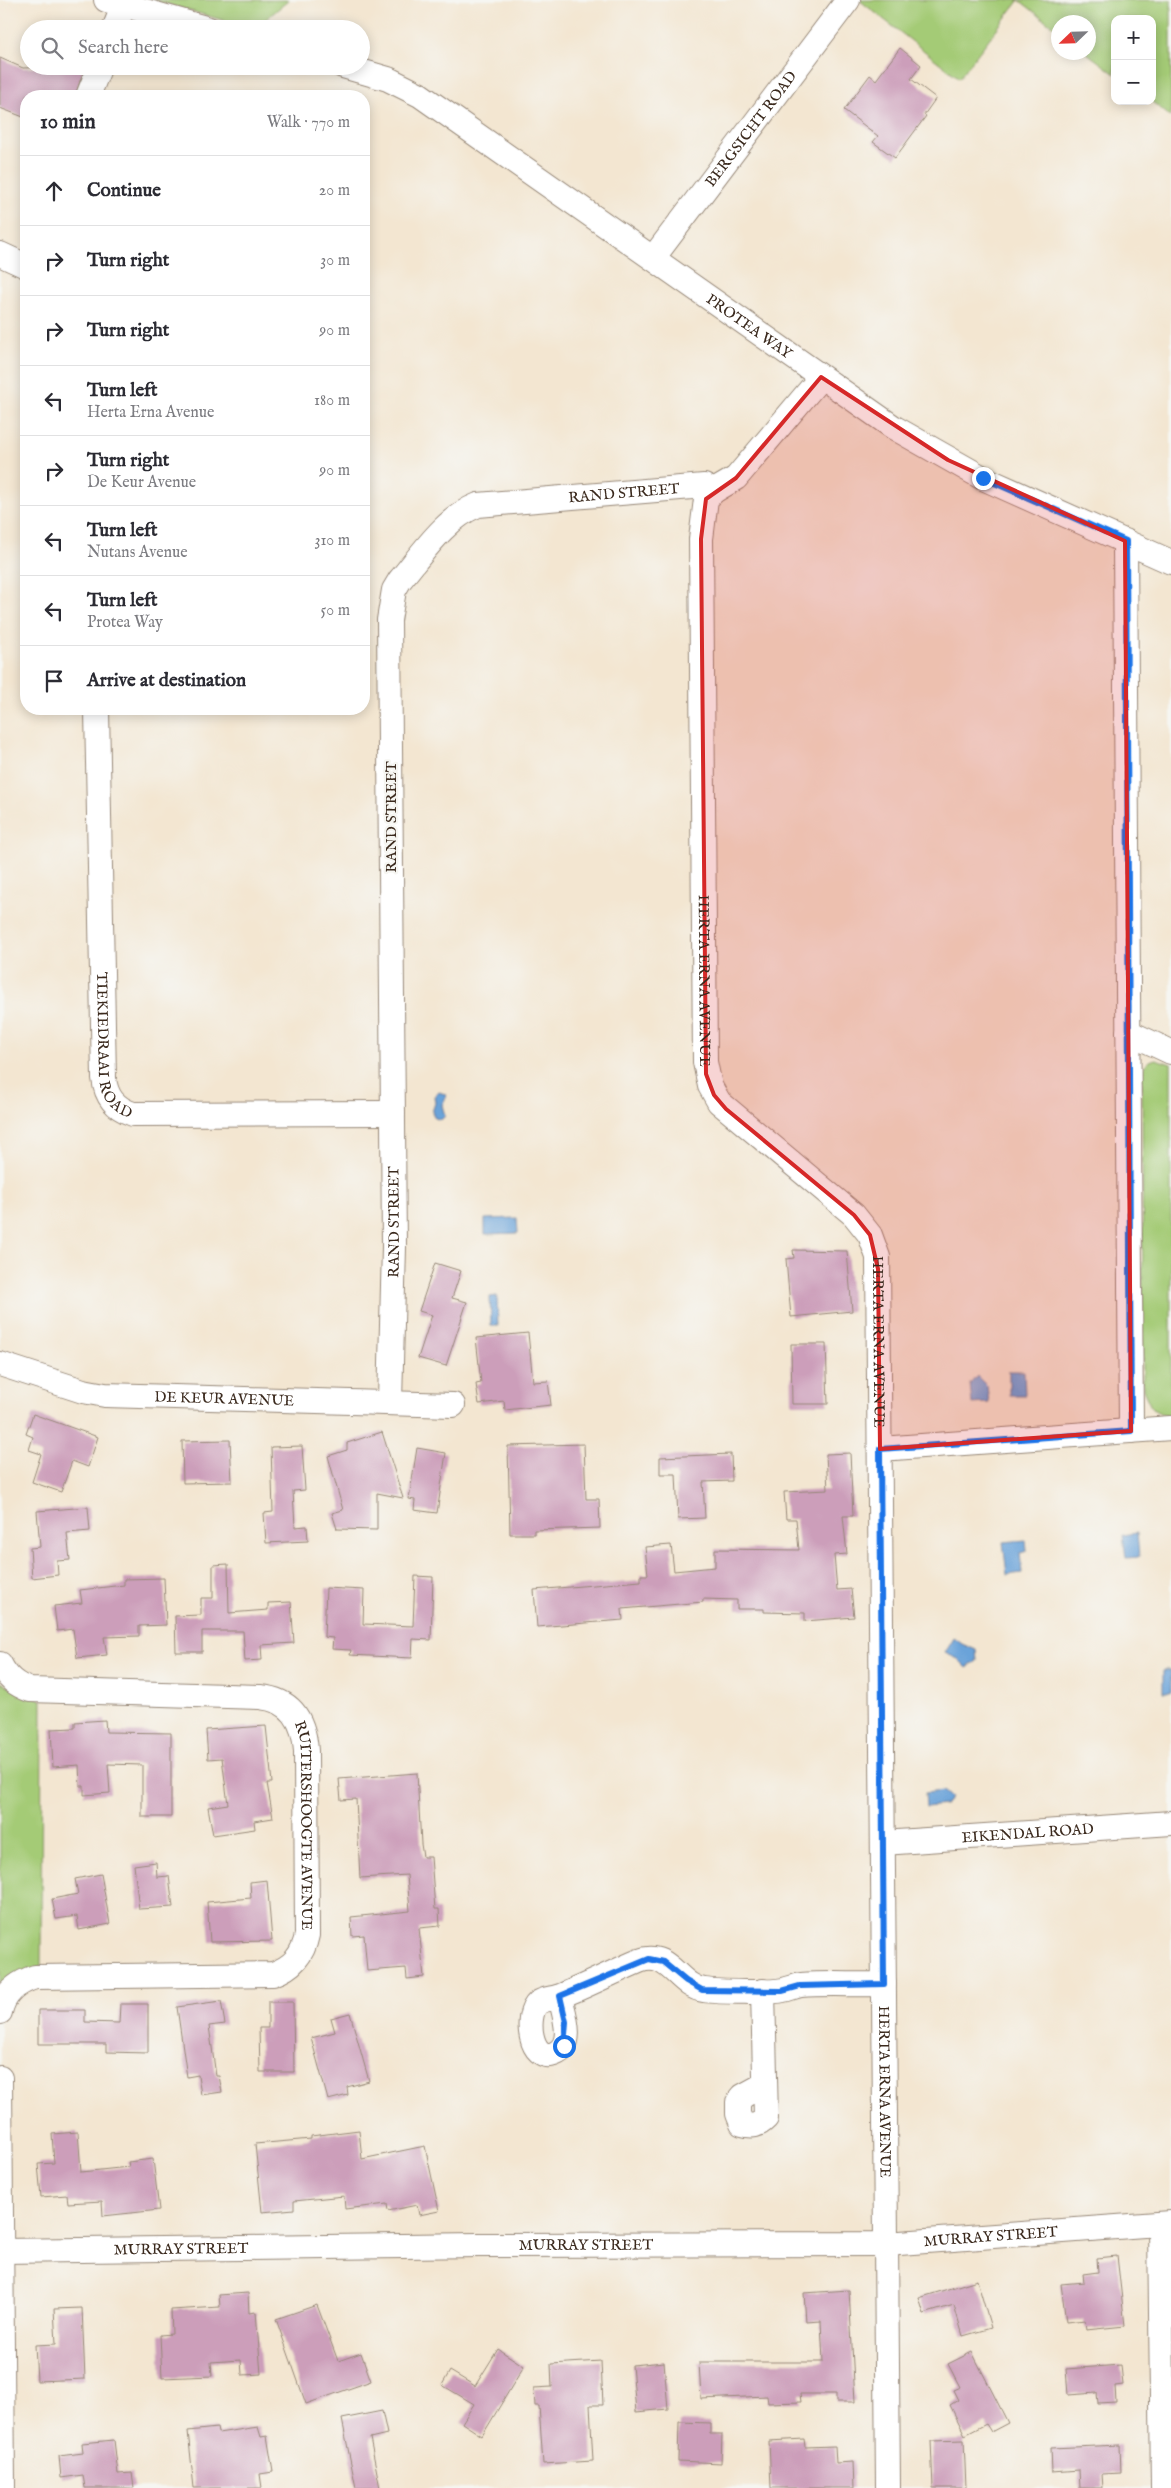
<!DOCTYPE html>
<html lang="en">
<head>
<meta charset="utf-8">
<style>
	body { margin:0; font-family:"IM FELL English",serif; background:#f7f7f7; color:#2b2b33 }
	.controls { position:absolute; right:15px; top:15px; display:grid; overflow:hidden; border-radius:10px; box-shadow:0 2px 12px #0003 }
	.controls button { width:45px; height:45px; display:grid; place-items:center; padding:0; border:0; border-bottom:1px solid #e1e1e2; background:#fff; color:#2b2b33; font:25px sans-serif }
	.compass { position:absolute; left:1051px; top:15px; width:45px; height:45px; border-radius:50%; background:#fff; box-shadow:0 2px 12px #0003; rotate:247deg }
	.stop { position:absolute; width:15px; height:15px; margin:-11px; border:4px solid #1a73e8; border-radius:50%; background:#fff }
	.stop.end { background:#1a73e8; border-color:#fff; box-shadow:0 1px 5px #0008 }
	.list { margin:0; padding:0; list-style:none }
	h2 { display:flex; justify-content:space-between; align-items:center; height:65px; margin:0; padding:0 20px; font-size:21px }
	h2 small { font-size:16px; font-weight:400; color:#7c7c81 }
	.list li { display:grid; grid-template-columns:32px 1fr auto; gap:15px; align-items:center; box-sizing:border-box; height:70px; padding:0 20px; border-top:1px solid #e1e1e2 }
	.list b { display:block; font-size:19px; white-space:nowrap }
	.list p { margin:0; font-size:16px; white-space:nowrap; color:#7c7c81 }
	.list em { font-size:16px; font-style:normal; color:#7c7c81 }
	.icon { flex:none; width:28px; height:28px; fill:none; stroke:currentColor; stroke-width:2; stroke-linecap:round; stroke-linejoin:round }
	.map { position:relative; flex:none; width:1171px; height:2488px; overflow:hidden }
	.search { position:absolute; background:#fff; box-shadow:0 2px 12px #0003; left:20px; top:20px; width:350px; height:55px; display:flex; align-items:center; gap:12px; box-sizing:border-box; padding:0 18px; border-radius:28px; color:#7c7c81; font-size:19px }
	.panel { position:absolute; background:#fff; box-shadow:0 2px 12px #0003; left:20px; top:90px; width:350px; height:625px; border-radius:20px }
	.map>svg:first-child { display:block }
</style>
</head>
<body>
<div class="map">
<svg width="1171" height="2488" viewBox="0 0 1171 2488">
	<rect width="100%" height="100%" fill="#f6f6f2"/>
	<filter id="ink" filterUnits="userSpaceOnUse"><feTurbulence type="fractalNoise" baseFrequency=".02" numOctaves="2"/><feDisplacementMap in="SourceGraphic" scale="10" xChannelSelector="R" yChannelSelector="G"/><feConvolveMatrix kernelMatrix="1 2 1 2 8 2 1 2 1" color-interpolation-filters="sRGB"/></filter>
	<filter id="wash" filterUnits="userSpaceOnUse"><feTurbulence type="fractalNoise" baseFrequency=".0096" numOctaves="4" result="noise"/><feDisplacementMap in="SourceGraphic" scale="20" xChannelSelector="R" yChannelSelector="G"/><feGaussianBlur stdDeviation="1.12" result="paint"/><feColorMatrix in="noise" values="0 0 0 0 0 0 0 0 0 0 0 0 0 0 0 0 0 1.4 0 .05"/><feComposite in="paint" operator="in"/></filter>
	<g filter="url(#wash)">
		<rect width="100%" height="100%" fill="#f3e6d1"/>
		<path fill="#a4cb76" stroke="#707a4a" d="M152,0H289L254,29Z
			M859,0H1171V117L1151,101L1152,19H1115V74L1087,53L1088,22H1058V30L1019,0L959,78Z
			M1156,1059L1171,1064V1416L1168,1417L1152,1409L1143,1390L1142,1070L1149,1061Z
			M0,1682L42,1700L41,1967L2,1986L0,1982Z"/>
		<path fill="#6ba3d9" stroke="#53667c" d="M439,1092L445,1094L446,1097L442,1105L445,1116L441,1120L435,1118L432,1112L435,1103L434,1096Z
			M517,1218L518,1233L485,1234V1219Z
			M497,1296L498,1326H491L490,1297Z
			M1009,1371H1024L1025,1395H1009Z
			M977,1376L987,1386L989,1403L972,1404L970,1384Z
			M1137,1533L1139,1557L1126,1558L1123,1535Z
			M1026,1540L1027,1551L1020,1553L1022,1573L1007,1575L1003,1542Z
			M954,1638L962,1644L976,1650L977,1661L967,1668L958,1659L945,1653Z
			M1163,1670H1171V1692H1163Z
			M943,1791L951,1798L945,1805L926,1807L925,1793Z"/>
		<g id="blocks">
			<path fill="#cc9eba" d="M900,48L921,65L911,79L936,98L924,115L926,116L895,158L873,142L878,136L844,110L870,75L876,80Z
				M0,58L23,68L85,66L75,96H26V118L0,108Z
				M793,1250L847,1251L852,1311L791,1317L786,1259L794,1258Z
				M435,1263L461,1271L452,1298L467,1302L446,1366L418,1358L432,1315L419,1311Z
				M528,1333L533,1382L548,1381L551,1405L505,1410L504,1401L479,1404L476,1384L481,1383L476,1338Z
				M791,1344H826L828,1404H792Z
				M33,1414L98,1437L88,1467L72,1461L61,1492L32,1482L41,1454L29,1450L33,1437L26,1434Z
				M382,1432L403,1498L377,1493V1530L337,1529L332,1513L343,1510L328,1456L347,1450V1443Z
				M230,1440L232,1482L183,1483L182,1441Z
				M584,1444L586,1499H599L600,1528L534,1530V1534H510L508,1446Z
				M302,1446L305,1490L293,1491L295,1527L307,1526L308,1541L266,1543L264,1513L273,1512L271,1447Z
				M417,1448L446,1453L437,1513L414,1510L415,1500L409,1499Z
				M850,1453L853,1516H843L847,1554L834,1555L837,1590L851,1589L854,1617L805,1621V1613L764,1612V1609H737V1600L703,1599V1602L622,1609L623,1620L537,1627L534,1590L641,1581V1575H648L645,1547L671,1545L674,1571L715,1567V1549L799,1550L796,1519H786L784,1492L828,1490L826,1454Z
				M731,1454L732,1481L703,1482L705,1518L678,1519L676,1474H660V1457Z
				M88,1507L90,1531L67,1533L70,1560L57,1561L58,1575L32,1578L30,1548L40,1547L37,1511Z
				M228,1564L229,1613L268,1610V1603L291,1602L294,1643L261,1645L262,1660L245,1661L243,1631H202V1652H176L175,1616L201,1615V1598H213V1565Z
				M415,1576L433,1577L431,1640L413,1639L412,1658L350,1655L351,1650L332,1649L333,1638L324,1637L326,1588L364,1590L363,1624L413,1626Z
				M164,1578L166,1625L139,1626V1636L104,1637L107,1655L77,1658L73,1629L57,1631L54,1606L82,1603L80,1590L124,1585V1579Z
				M105,1720L106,1732L171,1733V1817H142V1765L108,1764L110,1793L84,1795V1786H80L79,1765L53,1767L51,1729L75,1728V1722Z
				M266,1726L272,1783H267L273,1818L254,1821L255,1829L213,1835L208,1807L228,1804L222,1758L208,1759L206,1730Z
				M417,1773L421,1844L423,1857H431L435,1909H439L440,1926L419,1928L424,1977L407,1979L406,1968L367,1971L364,1935L352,1936L351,1917L410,1911L407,1875L360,1878L356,1799L341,1800L339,1779Z
				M156,1862L157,1877L169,1876L173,1907L139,1909L134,1865Z
				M101,1874L110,1924L79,1930L77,1916L56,1919L52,1899L78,1894L75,1879Z
				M267,1880L272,1941L210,1942L207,1902L251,1898L250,1882Z
				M221,2001L225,2024L209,2026L216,2076H219L222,2092L201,2095L198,2075L187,2077L177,2007Z
				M268,2002H293L294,2072H260L259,2028H268Z
				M120,2004H148V2053L106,2052V2044H38V2010H85V2022L119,2023Z
				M350,2013L369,2081L347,2087L348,2095L328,2100L311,2038L335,2032L331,2018Z
				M359,2130L362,2159L425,2146L439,2211L419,2215L417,2205L388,2211L387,2204L345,2209L344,2196L294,2201V2209L262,2212L255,2144L311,2139V2136Z
				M78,2132L81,2172L129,2167L128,2162L153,2159L159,2210L103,2216L102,2201L68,2203L67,2195L41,2197L38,2164L54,2163L52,2134Z
				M1117,2256L1125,2326L1086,2330L1085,2320L1066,2322L1061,2284L1084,2282L1083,2274L1098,2272L1097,2258Z
				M977,2280L991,2328L963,2336L954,2305L924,2314L919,2298Z
				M849,2290L855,2402H836V2394H800L801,2402L768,2403L767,2396L701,2399L699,2362H823L821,2321L806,2322L804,2293Z
				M248,2293L249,2313L256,2312L261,2374L242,2375L241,2360L211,2362L212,2376L162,2378L160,2335L172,2334L171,2310L220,2307L219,2295Z
				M317,2305L338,2361L361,2353L371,2381L306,2404L276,2319Z
				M82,2308L85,2379L37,2381L35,2345L56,2344L54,2309Z
				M498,2349L524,2366L482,2436L462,2423L474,2404L442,2385L450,2371L475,2386Z
				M972,2352L1008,2423L991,2432L986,2424L965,2435L950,2405L958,2400L953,2390L960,2387L948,2364Z
				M601,2361L603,2405H590L593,2461L543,2464L539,2406H535L534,2388L552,2387L551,2364Z
				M664,2362L668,2409L636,2412L632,2365Z
				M1121,2365L1123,2385L1115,2386L1116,2402L1098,2403L1097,2393L1068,2395L1066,2369Z
				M382,2411L387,2434L370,2438L380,2488H356L342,2419Z
				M679,2422L710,2423V2434H722L721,2463L678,2461Z
				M258,2427L261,2437L267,2436L273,2472L260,2474L262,2488H194L188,2431L217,2428L218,2433Z
				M804,2439L805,2447L835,2446L836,2463L853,2462L854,2488H771L769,2441Z
				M114,2440L118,2474L132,2473L134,2488H85L83,2475L61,2478L59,2456L83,2453L82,2443Z
				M964,2440L966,2488H933L931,2441Z
				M1120,2445L1121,2473L1102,2474L1103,2488H1080L1079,2470L1052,2472L1051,2448Z"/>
		</g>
	</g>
	<g filter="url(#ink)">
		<use href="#blocks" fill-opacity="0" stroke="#978878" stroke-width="1"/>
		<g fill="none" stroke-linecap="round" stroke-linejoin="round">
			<defs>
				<g id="minor">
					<path d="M106,0L209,29"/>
					<path d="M114,29L124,5"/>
					<path id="s1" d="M343,66L388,79L420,95L893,427L983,478L1171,562"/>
					<path d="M88,96L100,66"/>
					<path d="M0,254L26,266"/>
					<path id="s2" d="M653,258L848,0"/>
					<path id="s3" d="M821,377L736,478L714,491L706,499L701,539L705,1062L710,1086L719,1102L854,1215L870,1235L878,1257L888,2488"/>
					<path d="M1125,541L1131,1431"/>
					<path id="s4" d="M97,709L104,1078C106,1097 115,1108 133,1114L393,1113"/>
					<path d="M1128,1032L1171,1052"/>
					<path id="s5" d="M0,1364L83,1391L105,1395L453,1405"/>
					<path id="s6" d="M390,1402L394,1247L389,620L394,590L400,580C422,554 445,518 478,505L704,486L714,491"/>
					<path d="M880,1449L1171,1428"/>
					<path id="s7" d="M0,1664C7,1678 16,1685 30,1690L260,1697C292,1700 304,1721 306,1751L307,1935C303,1955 293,1967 273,1974L35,1977C17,1983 4,1993 0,2012"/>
					<path id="s8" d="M883,1843L1171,1823"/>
					<path d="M763,1991L766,2118C758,2126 753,2127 742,2124L738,2114V2102L743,2096L765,2084"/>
					<path d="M560,1997C564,2014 576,2046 554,2054C530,2063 524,2015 538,2003C545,1998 555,1999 563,1995C588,1985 613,1972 639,1961C669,1949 678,1987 704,1990C718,1992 771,1993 783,1990C789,1989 795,1986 801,1985C828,1983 857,1985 884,1984"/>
					<path d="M0,2078L3,2488"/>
					<path d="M1160,2224L1163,2488"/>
					<path id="s9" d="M0,2251L479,2245L886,2244L1171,2223"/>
				</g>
			</defs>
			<use href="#minor" stroke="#978878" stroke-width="26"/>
			<use href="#minor" stroke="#fff" stroke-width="24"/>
		</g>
	</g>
	<g fill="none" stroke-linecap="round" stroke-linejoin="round" filter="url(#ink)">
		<path stroke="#1a73e8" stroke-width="6" d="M564,2046L566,2022L560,1996L649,1959L663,1962L686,1981L702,1990L782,1991L800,1986L884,1984L880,1449L1131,1431L1126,541L983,478"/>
	</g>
	<path fill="#d62828" fill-opacity="0.2" stroke="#d62828" stroke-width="4" stroke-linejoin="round" d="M821,377L948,460L1125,541L1131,1431L880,1449L878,1269L870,1235L854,1215L726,1109L714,1095L706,1074L701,539L706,499L736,478Z"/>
	<g text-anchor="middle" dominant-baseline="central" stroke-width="4.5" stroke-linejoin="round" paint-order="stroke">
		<g font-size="15" fill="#3b2a1e" stroke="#f6f6f2">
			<text stroke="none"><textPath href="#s2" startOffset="162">BERGSICHT ROAD</textPath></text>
			<text stroke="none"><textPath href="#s1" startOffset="485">PROTEA WAY</textPath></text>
			<text stroke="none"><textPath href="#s6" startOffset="1080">RAND STREET</textPath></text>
			<text transform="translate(391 817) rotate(-90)">RAND STREET</text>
			<text stroke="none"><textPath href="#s3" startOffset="651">HERTA ERNA AVENUE</textPath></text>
			<text stroke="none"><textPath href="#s4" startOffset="340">TIEKIEDRAAI ROAD</textPath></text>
			<text stroke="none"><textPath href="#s6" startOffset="180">RAND STREET</textPath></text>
			<text stroke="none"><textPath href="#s3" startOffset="1085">HERTA ERNA AVENUE</textPath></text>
			<text stroke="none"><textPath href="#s5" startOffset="229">DE KEUR AVENUE</textPath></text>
			<text stroke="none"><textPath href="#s7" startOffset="424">RUITERSHOOGTE AVENUE</textPath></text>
			<text stroke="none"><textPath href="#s8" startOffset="145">EIKENDAL ROAD</textPath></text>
			<text stroke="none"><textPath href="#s3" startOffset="1835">HERTA ERNA AVENUE</textPath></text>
			<text stroke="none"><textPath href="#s9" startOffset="991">MURRAY STREET</textPath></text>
			<text stroke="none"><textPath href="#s9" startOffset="586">MURRAY STREET</textPath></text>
			<text stroke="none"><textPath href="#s9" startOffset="181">MURRAY STREET</textPath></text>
		</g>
	</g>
</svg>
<div class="controls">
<button>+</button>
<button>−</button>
</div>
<svg class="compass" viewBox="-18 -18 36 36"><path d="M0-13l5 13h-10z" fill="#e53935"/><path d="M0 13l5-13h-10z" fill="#7c7c81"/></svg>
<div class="stop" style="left:564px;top:2046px"></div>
<div class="stop end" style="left:983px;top:478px"></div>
<div class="search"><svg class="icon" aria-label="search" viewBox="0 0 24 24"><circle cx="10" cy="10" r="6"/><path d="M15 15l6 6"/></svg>Search here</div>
<section class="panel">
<h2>10 min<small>Walk · 770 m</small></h2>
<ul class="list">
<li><svg class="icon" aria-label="ahead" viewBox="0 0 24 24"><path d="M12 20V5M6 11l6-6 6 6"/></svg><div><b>Continue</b></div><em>20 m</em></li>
<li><svg class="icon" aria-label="right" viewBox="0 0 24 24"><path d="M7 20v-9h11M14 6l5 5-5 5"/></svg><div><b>Turn right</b></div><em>30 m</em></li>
<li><svg class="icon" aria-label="right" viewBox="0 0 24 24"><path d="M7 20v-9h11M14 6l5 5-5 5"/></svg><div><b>Turn right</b></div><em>90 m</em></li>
<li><svg class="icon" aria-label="left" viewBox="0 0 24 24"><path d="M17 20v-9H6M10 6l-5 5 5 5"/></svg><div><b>Turn left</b><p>Herta Erna Avenue</p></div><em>180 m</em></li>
<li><svg class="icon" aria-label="right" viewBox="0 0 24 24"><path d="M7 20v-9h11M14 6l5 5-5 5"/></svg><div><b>Turn right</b><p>De Keur Avenue</p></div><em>90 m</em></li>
<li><svg class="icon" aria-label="left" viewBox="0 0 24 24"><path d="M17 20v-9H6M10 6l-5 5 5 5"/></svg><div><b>Turn left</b><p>Nutans Avenue</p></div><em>310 m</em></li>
<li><svg class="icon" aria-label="left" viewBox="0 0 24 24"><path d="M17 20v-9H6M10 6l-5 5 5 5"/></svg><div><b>Turn left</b><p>Protea Way</p></div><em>50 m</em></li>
<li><svg class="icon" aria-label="arrive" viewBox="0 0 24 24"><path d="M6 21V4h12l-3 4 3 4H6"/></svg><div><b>Arrive at destination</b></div></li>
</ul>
</section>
</div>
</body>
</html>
